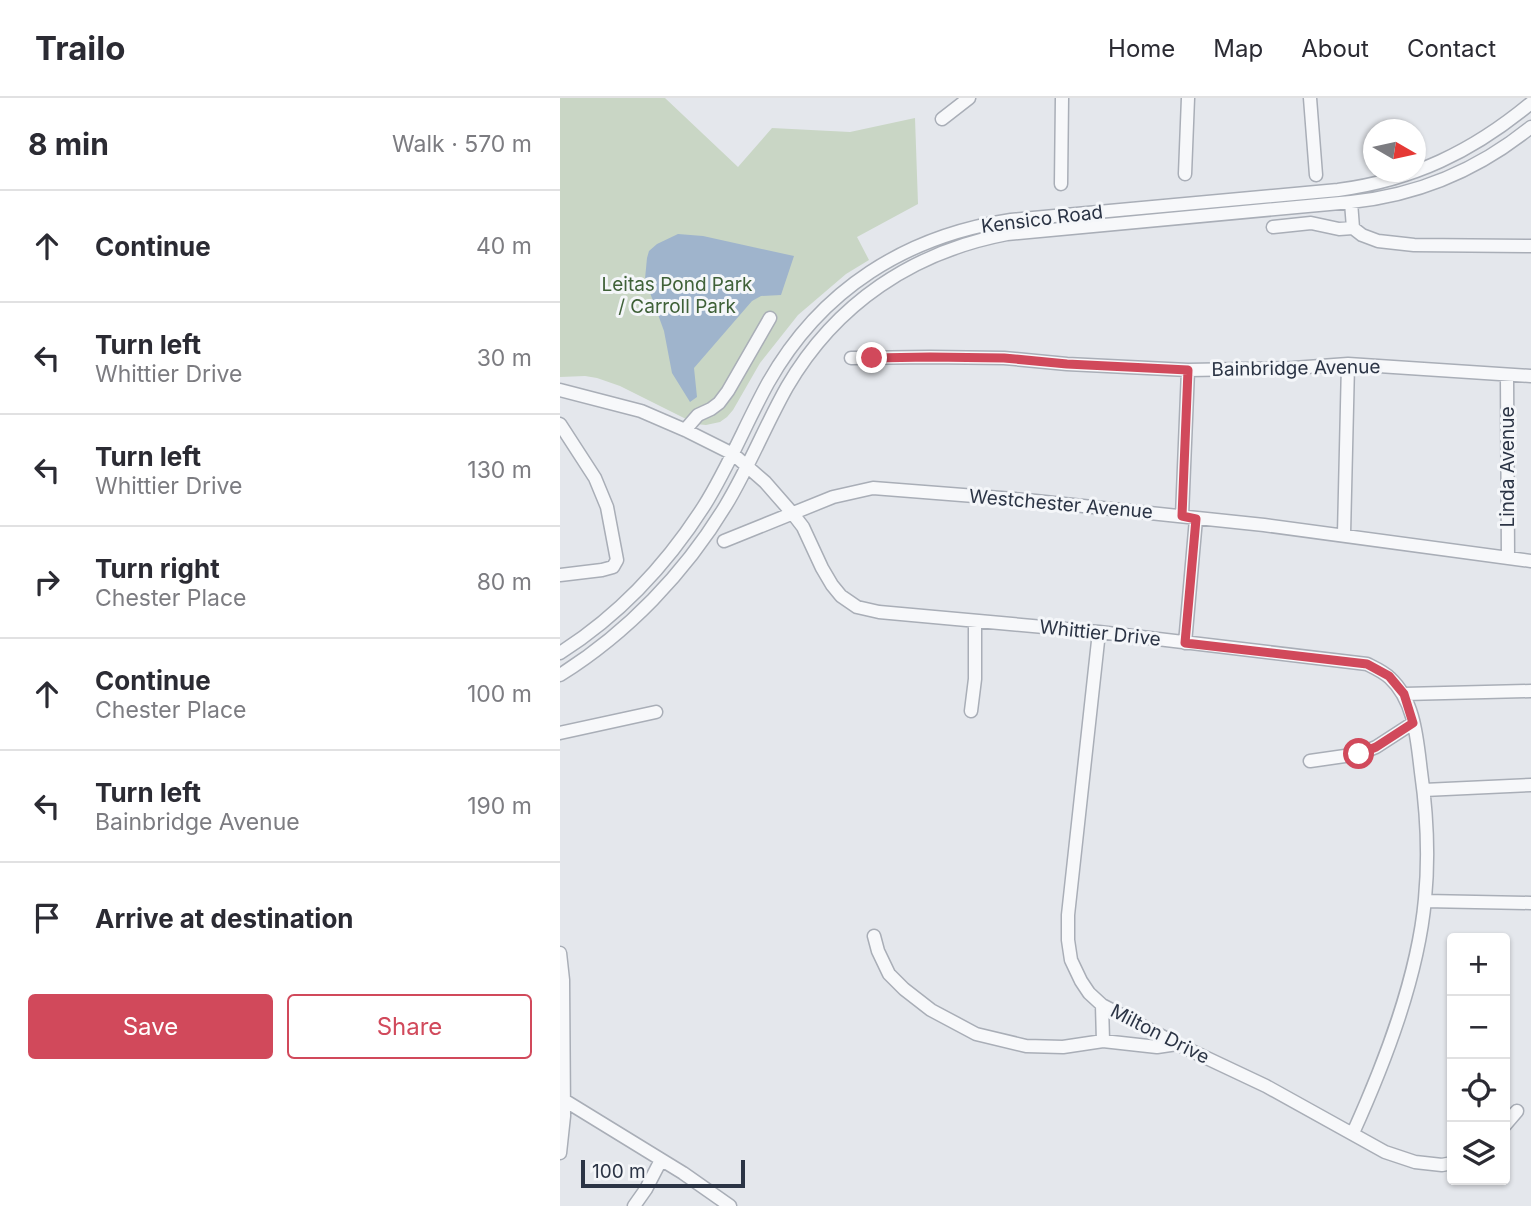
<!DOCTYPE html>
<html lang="en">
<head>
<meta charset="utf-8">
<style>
	body { margin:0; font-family:Inter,sans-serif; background:#f2f2f3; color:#2b2b33 }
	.controls { position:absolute; right:21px; bottom:21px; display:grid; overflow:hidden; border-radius:7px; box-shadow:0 2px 5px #0004 }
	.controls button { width:63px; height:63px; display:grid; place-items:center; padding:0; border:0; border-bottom:2px solid #e1e1e2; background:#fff; color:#2b2b33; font:35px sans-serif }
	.compass { position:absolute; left:803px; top:21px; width:63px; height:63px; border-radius:50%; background:#fff; box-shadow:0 2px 5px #0004; rotate:99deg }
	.scale { position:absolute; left:21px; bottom:18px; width:164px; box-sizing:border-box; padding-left:7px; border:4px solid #2b3445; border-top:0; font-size:19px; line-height:24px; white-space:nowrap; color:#2b3445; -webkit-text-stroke:5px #f4f6f9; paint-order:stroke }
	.stop { position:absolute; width:21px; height:21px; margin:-16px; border:5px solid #d1495b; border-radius:50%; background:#fff }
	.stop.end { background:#d1495b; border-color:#fff; box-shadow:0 2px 7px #0008 }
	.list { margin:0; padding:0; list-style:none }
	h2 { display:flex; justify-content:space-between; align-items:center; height:91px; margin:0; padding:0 28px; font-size:30px }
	h2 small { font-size:23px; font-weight:400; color:#7c7c81 }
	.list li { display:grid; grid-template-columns:46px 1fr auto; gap:21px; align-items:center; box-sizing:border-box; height:112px; padding:0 28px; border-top:2px solid #e1e1e2 }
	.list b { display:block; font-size:26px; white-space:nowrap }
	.list p { margin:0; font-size:23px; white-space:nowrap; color:#7c7c81 }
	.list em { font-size:23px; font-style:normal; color:#7c7c81 }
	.actions { display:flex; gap:14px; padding:21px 28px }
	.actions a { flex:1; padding:16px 0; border:2px solid #d1495b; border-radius:7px; text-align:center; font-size:24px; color:#d1495b }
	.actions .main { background:#d1495b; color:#fff }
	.icon { flex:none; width:38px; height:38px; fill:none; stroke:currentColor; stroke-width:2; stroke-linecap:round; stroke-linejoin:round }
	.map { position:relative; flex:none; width:971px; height:1108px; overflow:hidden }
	header { display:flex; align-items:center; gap:42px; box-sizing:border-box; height:98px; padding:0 35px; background:#fff; border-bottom:2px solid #e1e1e2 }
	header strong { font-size:33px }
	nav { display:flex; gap:38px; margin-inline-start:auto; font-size:24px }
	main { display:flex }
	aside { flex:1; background:#fff }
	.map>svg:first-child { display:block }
</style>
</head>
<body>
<header>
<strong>Trailo</strong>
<nav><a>Home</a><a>Map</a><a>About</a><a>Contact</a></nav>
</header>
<main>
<aside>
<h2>8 min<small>Walk · 570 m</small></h2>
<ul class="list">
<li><svg class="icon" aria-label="ahead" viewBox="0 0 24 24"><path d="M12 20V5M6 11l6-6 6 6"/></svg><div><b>Continue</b></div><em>40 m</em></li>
<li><svg class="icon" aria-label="left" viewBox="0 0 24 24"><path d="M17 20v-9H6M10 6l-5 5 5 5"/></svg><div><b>Turn left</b><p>Whittier Drive</p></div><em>30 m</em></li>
<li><svg class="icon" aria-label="left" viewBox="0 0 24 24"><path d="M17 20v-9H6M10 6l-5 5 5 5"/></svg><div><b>Turn left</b><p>Whittier Drive</p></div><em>130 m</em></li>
<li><svg class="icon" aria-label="right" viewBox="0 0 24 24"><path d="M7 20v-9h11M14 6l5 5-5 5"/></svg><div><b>Turn right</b><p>Chester Place</p></div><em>80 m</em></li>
<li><svg class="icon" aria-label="ahead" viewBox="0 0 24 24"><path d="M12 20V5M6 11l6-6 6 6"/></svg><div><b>Continue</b><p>Chester Place</p></div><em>100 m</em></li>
<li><svg class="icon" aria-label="left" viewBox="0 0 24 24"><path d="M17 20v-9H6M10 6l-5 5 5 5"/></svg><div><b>Turn left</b><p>Bainbridge Avenue</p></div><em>190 m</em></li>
<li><svg class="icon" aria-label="arrive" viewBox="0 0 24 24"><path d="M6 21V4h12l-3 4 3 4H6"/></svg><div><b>Arrive at destination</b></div></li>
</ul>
<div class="actions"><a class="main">Save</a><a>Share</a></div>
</aside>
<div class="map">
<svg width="971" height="1108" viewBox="0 0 971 1108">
	<rect width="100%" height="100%" fill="#e4e7ec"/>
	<path fill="#c9d6c5" d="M0,0H105L178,69L212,30L290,34L355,20L358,106L297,139L309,162L286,176L238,217L200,265L173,312L167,319L160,324L146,327L136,326L60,288L37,280L25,278L0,279Z"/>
	<path fill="#9fb4cc" d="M118,136L143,138L234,158L221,197L201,198L192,203L134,270L137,299L130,304L112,275L104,233L85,181L87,160L89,153L97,146Z"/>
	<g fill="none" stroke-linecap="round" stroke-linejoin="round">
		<defs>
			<path id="minor" d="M750,0L756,77
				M382,21L409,0
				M625,76L628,0
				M501,86L502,0
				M791,104L793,130L802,137L818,143L854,147L971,148
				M713,129L751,125L779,131L793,130
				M291,260L370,259L444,260L507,266L628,272L733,270L788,266L971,278
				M947,278L948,460
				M0,292L81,313L125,332L173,356L205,384L233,416L243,429L262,470L272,487L281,498L297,509L319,514L539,534L807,566C815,570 824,574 830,580C855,603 857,642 861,674C867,716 869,759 865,801C858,879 825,964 793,1035
				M0,326L35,380L47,409L57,462L53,469L42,472L0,477
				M125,332L138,317L151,311L159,305L168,293L210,220
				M622,418L628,272
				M784,436L788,266
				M164,443L273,399L313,390L466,402L704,427L971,463
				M539,534L508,817V842L511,862L521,883L529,895L542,907L617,946L706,988L825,1054L855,1064L882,1067L892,1065
				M625,545L636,421
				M0,555C58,518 107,466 144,408C169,368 186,325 208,285C261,191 346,138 451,122L778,92C853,82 912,54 971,5
				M0,577C67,535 125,475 166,407C189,369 205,328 227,289C276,205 353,154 447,136L791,104C859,97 918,72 971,29
				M844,596L971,593
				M411,613L415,581V523
				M0,635L96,614
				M750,663L799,656L816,649L853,625
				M864,692L971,687
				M865,803L971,805
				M314,838L318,853L329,876L344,891L371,912L416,936L466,948L503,949L543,943L597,949L617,946
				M0,855L3,882L4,1018L0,1055
				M542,907L543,943
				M4,1002L123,1075L170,1108
				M945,1027L957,1013
				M74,1108L86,1091L101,1062"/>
		</defs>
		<use href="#minor" stroke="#a9aeb7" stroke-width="15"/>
		<use href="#minor" stroke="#f7f8fa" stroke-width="12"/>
	</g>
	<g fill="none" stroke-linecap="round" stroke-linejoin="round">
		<path stroke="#d1495b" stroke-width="9" d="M312,260L370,259L444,260L507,266L628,272L622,418L636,421L625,545L807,566L829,578L844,596L853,625L816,649L799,656"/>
	</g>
	<g text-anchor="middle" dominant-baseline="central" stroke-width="6" stroke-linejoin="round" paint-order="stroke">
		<g font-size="19" fill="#2b3445" stroke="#f4f6f9">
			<text transform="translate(482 121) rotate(-7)">Kensico Road</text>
			<text transform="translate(736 270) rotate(-1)">Bainbridge Avenue</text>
			<text transform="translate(947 369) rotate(-90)">Linda Avenue</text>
			<text transform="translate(501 406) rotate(5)">Westchester Avenue</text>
			<text transform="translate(540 535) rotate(6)">Whittier Drive</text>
			<text transform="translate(600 936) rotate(27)">Milton Drive</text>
		</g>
		<g font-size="19" fill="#3f6138" stroke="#f4f6f9">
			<text x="117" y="186">Leitas Pond Park<tspan x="117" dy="22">/ Carroll Park</tspan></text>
		</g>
	</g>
</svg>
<div class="controls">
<button>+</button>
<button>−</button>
<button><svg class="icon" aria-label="locate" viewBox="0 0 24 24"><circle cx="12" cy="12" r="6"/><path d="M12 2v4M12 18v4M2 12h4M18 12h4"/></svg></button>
<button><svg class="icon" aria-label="layers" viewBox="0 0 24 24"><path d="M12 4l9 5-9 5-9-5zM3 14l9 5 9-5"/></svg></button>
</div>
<svg class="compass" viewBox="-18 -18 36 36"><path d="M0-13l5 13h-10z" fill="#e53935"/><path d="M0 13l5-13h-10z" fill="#7c7c81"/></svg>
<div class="scale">100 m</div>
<div class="stop" style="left:799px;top:656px"></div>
<div class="stop end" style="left:312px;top:260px"></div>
</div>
</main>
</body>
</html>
